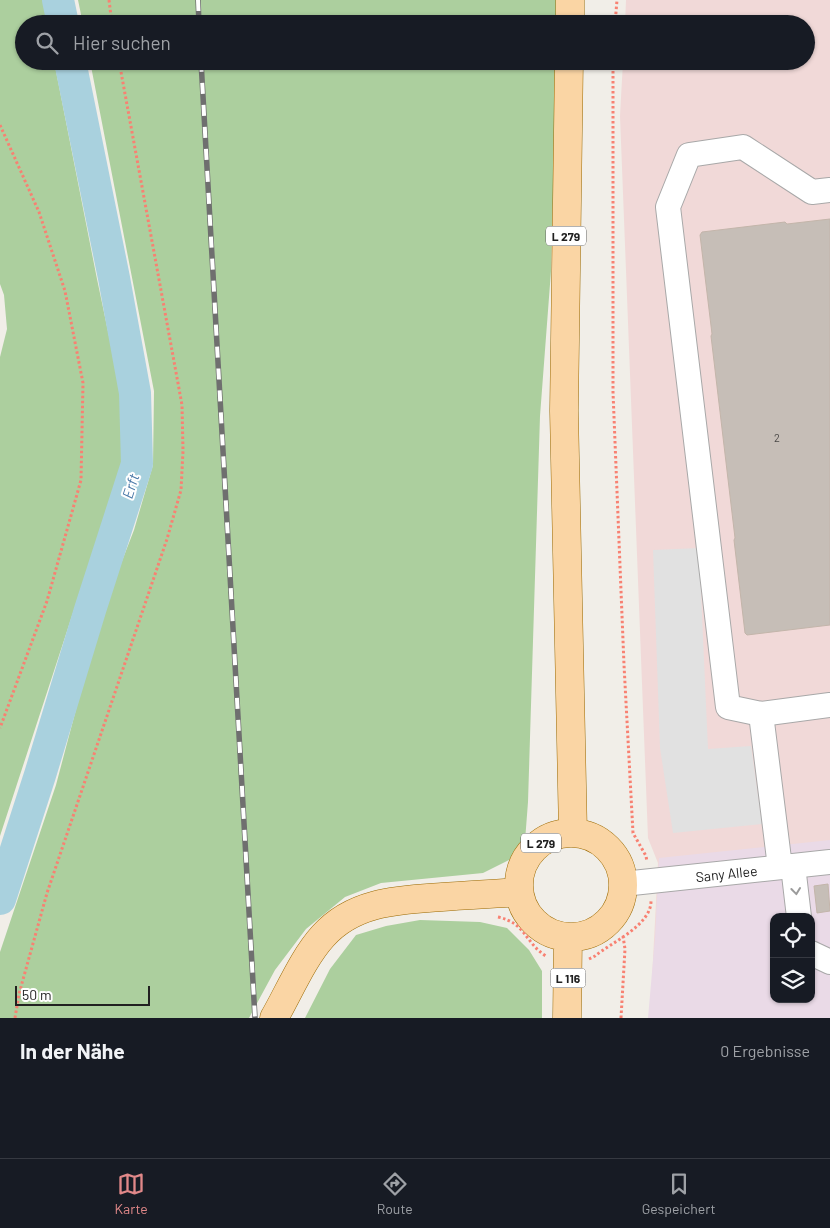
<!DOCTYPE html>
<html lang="de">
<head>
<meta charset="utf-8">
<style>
	body { margin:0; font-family:Barlow,sans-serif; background:#242831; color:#f1f3f6 }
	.controls { position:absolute; right:15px; bottom:15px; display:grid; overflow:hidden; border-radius:10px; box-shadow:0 1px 4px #0004 }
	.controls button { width:45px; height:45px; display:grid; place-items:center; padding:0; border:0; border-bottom:1px solid #363941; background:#171b24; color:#f1f3f6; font:25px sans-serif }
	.scale { position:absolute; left:15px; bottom:12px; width:135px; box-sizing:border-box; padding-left:5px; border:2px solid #212121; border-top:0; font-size:14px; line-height:18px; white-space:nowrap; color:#212121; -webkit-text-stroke:4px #fff; paint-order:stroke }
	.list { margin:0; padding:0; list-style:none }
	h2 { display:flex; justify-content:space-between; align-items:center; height:65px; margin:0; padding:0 20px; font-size:21px }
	h2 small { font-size:16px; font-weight:400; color:#9ea1a6 }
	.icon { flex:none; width:28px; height:28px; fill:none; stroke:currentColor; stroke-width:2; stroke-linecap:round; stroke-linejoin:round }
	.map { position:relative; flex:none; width:830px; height:1018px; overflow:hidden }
	.search { position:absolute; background:#171b24; box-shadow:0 1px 4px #0004; left:15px; right:15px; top:15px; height:55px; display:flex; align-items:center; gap:12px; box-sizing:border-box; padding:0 18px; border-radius:28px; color:#9ea1a6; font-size:19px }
	.sheet { height:140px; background:#171b24 }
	nav { display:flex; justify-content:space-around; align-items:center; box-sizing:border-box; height:70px; border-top:1px solid #363941; background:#171b24; font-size:14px; color:#9ea1a6 }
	nav a { display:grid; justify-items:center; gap:2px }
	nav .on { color:#e18889 }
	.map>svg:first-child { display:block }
</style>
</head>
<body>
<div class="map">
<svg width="830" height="1018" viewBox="0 0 830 1018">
	<rect width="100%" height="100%" fill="#f1eee8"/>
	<path fill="#f1d9d8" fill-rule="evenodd" d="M626,0H830V1018H650L658,863L648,838L620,116L623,61H806V24H625ZM774,917H811V999H774Z"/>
	<path fill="#eadae7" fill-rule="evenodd" d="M830,840V1018H648L655,938L659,858ZM774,917H811V999H774Z"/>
	<path fill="#accf9e" d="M0,0H43L47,24H24V61H54L97,279L122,398V463L0,836V357L7,329L4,295L0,284Z
		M78,0H557V24H83Z
		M90,61H557L551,271L540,416L528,802L525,841L509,860L483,873L381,883L345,897L306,929L275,970L249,1018H0V952L56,785L101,615L134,530L153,465L154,391Z
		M420,920L480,922L507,928L529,950L542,971V1018H305L330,969L356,935L386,926Z"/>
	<path fill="#e1e1e1" d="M699,548L708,749L751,746L762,824L673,833L660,748L653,550Z"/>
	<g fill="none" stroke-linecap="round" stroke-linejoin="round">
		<path stroke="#a9d1de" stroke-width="32" d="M58,0L63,24
			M0,899L40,775L90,610L137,464L135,393L114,278L70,61"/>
	</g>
	<path fill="#c6beb7" stroke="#c3b5aa" d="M830,219V625L747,635L745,633L734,540L735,538L711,336L712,334L700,235L702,232L785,222L787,224Z
		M828,884L830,911L817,913L814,886Z"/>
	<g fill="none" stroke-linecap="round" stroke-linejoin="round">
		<defs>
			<g id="minor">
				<path d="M830,190L812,192L743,147L689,155L668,207L728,707L761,714L830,705"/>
				<path d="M761,714L780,867"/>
				<path d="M793,866L799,917"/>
				<path id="s1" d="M623,884L830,862"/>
				<path d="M811,953L830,962"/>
			</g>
			<path id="major" d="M570,24V0
				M569,61L564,411L573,833
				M519 885a52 52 0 1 1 104 0a52 52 0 1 1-104 0Z
				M274,1018C289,992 303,958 323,936C354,901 399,900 442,897C468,895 493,894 519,892
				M567,1018L568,938"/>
		</defs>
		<use href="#minor" stroke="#a8a8a8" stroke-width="26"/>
		<use href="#major" stroke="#9b6a03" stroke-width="29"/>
		<path stroke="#f88172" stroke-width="3" stroke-dasharray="2.5 2.5" stroke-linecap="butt" d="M109,0L112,24
			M615,24L617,0
			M613,61V392L624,665L633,833L646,856L647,862
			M0,125L39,212L65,291L83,383L81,480L47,601L0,728
			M498,917C526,923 525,943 546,956
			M589,959L595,956C612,942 652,925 651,900
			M15,1018L19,994L47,893L167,539L181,490L183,451L182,405L119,61
			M621,1018L625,949L623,936"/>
		<use href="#minor" stroke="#fff" stroke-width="24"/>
		<use href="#major" stroke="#fad5a4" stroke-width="28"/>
		<defs>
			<path id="rail" d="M198,0L199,24
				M201,61L255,1018"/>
		</defs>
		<use href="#rail" stroke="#6f6f6f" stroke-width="5.5"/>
		<use href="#rail" stroke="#fff" stroke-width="4" stroke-dasharray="11" stroke-linecap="butt"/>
	</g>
	<defs><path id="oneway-chevron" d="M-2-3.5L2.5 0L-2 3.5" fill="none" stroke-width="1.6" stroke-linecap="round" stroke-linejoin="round" transform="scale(1.25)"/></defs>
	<use stroke="#9b9b9b" href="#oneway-chevron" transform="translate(796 891) rotate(83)"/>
	<g text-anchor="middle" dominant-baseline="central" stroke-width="4" stroke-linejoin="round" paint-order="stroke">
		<g font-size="11" fill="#4a4846">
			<text x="777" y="437">2</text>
		</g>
		<g fill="#fff" stroke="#646464" stroke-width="1">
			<rect x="546" y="226.5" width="40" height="19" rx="4"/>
			<rect x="521" y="833.5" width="40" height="19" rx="4"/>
			<rect x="550.5" y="968.5" width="35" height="19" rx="4"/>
		</g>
		<g font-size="12" font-weight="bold" fill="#212121">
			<text x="566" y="236">L 279</text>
			<text x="541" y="843">L 279</text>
			<text x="568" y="978">L 116</text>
		</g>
		<g font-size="14" fill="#212121" stroke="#fff">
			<text stroke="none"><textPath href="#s1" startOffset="104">Sany Allee</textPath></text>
		</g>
		<g font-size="15" font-style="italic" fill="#4b79a8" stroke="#fff">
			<text transform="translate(130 486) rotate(-72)">Erft</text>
		</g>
	</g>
</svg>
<div class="controls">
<button><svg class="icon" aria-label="locate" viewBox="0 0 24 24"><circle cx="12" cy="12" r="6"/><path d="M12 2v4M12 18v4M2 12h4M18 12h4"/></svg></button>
<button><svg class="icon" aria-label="layers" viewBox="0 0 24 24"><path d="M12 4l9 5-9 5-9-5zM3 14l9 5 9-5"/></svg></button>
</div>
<div class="scale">50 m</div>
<div class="search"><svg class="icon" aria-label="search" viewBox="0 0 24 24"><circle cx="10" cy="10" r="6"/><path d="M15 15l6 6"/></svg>Hier suchen</div>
</div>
<section class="sheet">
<h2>In der Nähe<small>0 Ergebnisse</small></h2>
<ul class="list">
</ul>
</section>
<nav>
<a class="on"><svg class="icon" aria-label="map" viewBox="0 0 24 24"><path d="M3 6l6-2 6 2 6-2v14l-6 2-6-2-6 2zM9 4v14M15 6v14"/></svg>Karte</a>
<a><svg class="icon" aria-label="directions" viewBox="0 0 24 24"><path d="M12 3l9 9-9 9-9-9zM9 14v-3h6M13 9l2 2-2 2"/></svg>Route</a>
<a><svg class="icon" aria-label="saved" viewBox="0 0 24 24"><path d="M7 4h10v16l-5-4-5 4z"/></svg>Gespeichert</a>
</nav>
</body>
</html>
